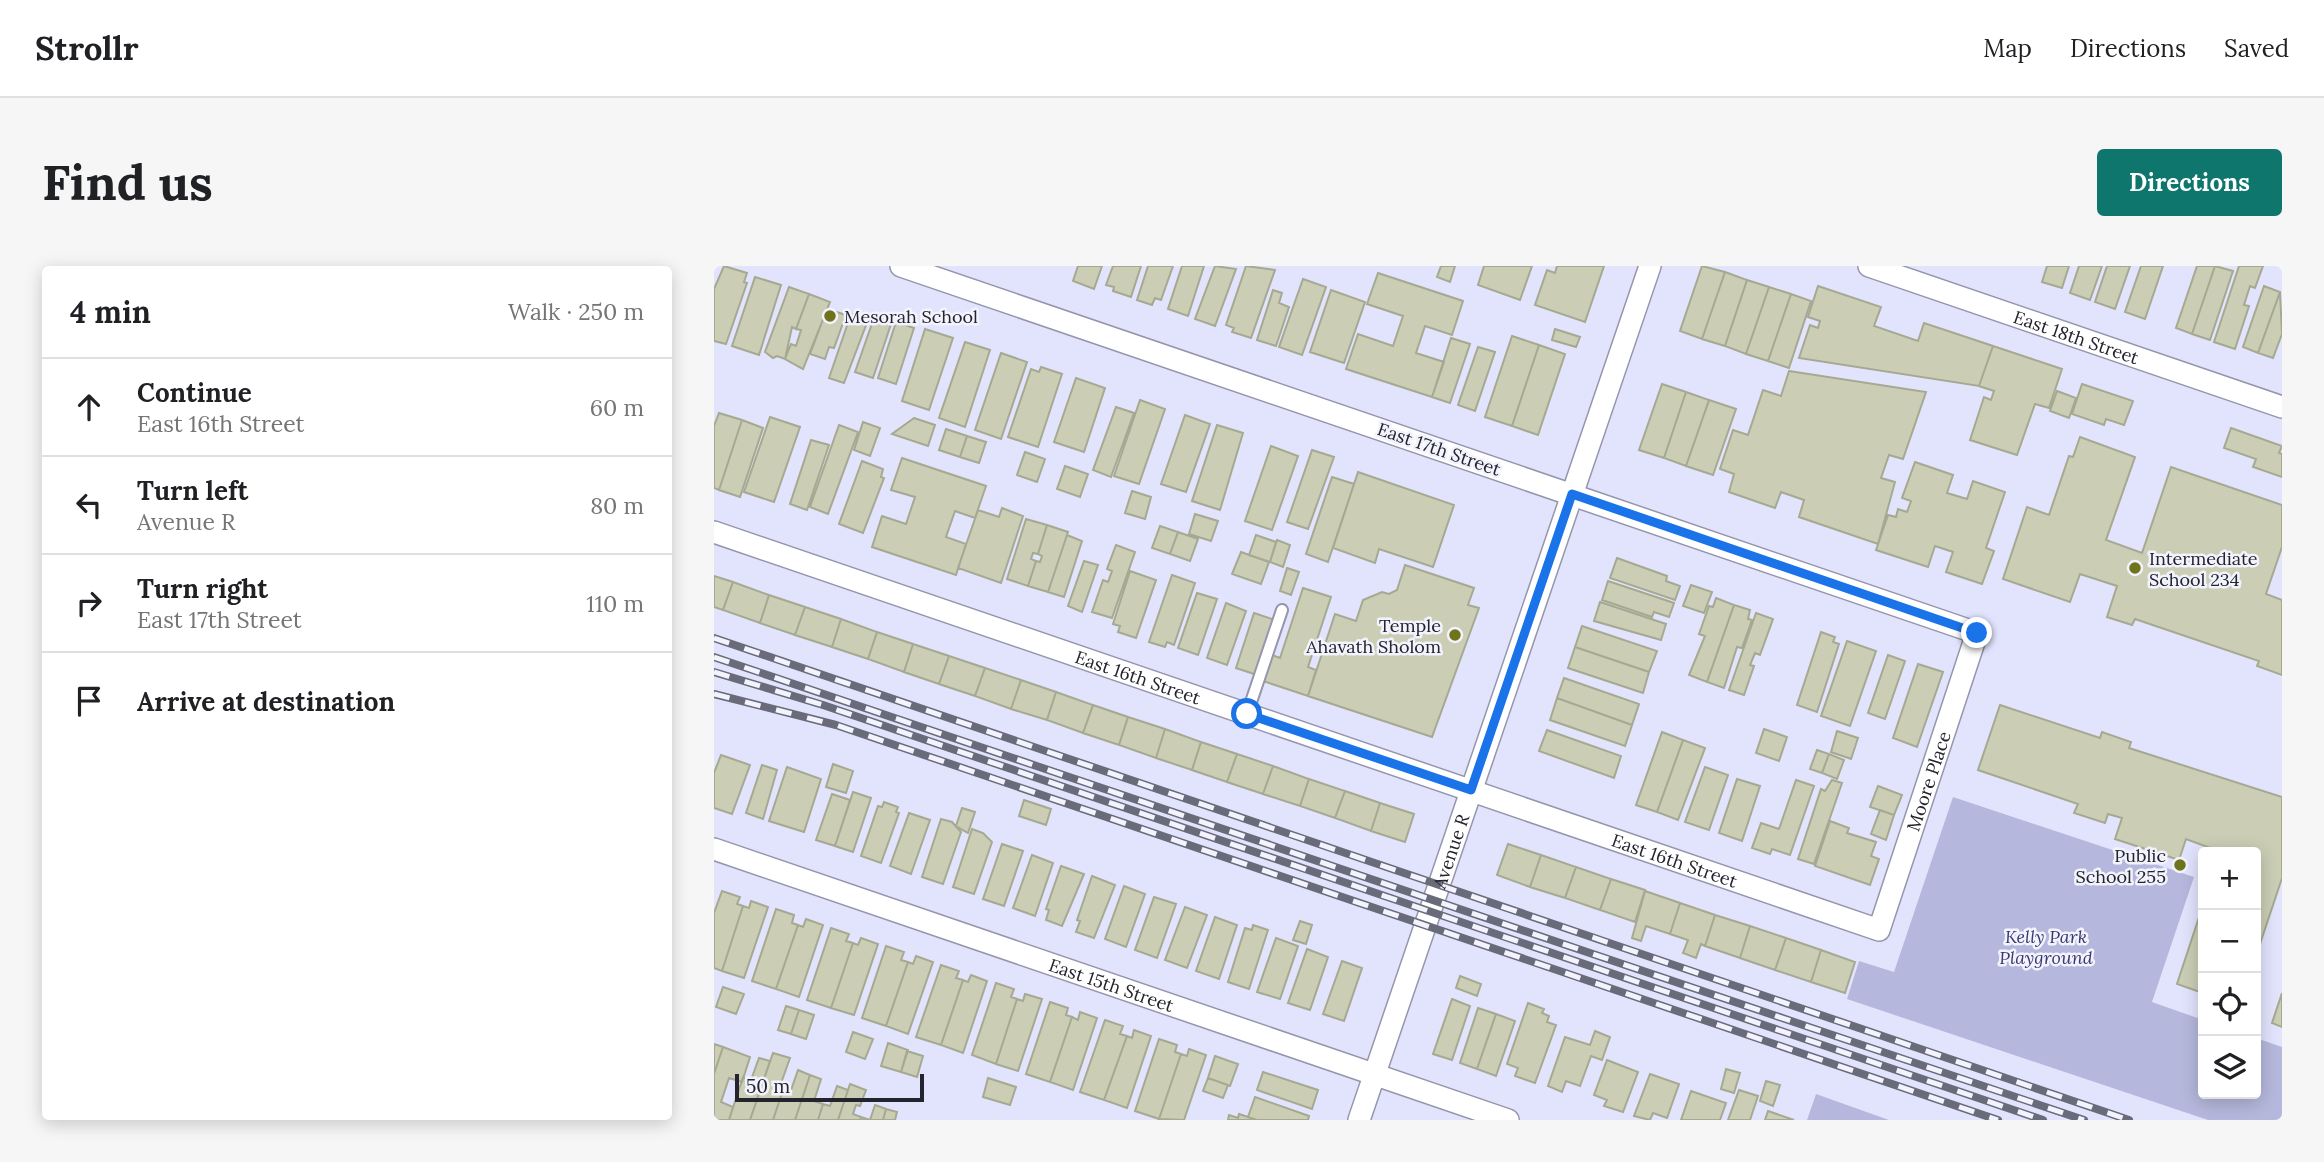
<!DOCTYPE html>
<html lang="en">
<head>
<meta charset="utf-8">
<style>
	body { margin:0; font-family:Lora,serif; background:#f6f6f6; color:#202124 }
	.controls { position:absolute; right:21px; bottom:21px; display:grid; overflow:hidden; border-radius:7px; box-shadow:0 4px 18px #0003 }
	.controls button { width:63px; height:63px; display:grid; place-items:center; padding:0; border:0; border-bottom:2px solid #e0e0e0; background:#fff; color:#202124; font:35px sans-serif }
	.scale { position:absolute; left:21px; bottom:18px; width:189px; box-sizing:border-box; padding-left:7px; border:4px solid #23242d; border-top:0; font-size:19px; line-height:24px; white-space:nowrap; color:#23242d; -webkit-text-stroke:5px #f2f3fd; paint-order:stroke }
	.stop { position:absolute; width:21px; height:21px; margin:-16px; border:5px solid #1a73e8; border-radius:50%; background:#fff }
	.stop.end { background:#1a73e8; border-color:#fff; box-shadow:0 2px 7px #0008 }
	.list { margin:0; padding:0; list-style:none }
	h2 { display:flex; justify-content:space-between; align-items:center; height:91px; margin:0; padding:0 28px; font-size:30px }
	h2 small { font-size:23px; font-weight:400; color:#757577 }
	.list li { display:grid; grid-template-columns:46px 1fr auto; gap:21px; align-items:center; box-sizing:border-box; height:98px; padding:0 28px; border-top:2px solid #e0e0e0 }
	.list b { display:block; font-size:26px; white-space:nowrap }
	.list p { margin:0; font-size:23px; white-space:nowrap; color:#757577 }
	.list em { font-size:23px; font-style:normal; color:#757577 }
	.icon { flex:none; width:38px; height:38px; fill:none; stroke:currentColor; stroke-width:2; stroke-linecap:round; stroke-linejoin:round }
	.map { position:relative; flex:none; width:1568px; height:854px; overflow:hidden; border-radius:7px }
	header { display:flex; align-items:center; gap:42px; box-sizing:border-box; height:98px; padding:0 35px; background:#fff; border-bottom:2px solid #e0e0e0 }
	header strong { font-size:33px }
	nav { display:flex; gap:38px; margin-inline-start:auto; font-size:24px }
	.intro { display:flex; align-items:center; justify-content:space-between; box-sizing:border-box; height:168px; padding:0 42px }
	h1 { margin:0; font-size:49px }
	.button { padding:18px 32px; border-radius:7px; background:#0f766e; color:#fff; font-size:24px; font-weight:700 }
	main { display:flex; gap:42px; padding:0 42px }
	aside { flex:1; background:#fff; border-radius:7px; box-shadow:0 4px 18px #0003 }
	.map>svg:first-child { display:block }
</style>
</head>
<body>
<header>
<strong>Strollr</strong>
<nav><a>Map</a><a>Directions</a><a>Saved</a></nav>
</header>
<div class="intro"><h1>Find us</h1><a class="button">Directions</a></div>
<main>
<aside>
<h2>4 min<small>Walk · 250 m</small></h2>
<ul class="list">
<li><svg class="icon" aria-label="ahead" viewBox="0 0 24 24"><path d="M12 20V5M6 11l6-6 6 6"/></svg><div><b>Continue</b><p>East 16th Street</p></div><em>60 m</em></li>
<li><svg class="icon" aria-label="left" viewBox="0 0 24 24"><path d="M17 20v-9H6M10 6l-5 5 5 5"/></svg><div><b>Turn left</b><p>Avenue R</p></div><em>80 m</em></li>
<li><svg class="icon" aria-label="right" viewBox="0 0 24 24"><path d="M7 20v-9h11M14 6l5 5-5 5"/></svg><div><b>Turn right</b><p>East 17th Street</p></div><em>110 m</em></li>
<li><svg class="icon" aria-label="arrive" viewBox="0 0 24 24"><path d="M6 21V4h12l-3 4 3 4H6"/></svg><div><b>Arrive at destination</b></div></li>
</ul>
</aside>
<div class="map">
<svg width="1568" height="854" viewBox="0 0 1568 854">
	<rect width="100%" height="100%" fill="#e2e4fd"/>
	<path fill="#b5b8dc" d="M1239,531L1480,611L1438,736L1489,754V828H1542V772L1568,781V854H1494L1133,733L1145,695L1180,706Z
		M1102,828L1175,854H1093Z"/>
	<path fill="#cbceb5" stroke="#a6a991" stroke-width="2" d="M10,0L33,7L30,16L33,17L12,78L0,75V23Z
		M364,0H388L380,23L359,15Z
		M399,0H427L417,31L399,25L400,21L392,19Z
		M434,0H459L447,34L441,32L438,39L423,34Z
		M468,0H490L474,50L454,43Z
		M501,0L522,3L501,60L481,53Z
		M532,0L561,4L537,72L518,66L520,62L512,59Z
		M727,0H741L736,16L723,11Z
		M770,0H818L806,34L764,19Z
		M843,0H890L871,56L821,39L833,4L841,7Z
		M988,0L1011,6L988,73L966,65Z
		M1333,0H1355L1348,22L1328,16Z
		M1365,0H1388L1376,34L1356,27Z
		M1393,0H1416L1401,43L1381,36Z
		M1427,0H1449L1431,53L1411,46Z
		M1483,0H1501L1478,68L1462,62Z
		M1501,0L1519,5L1496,74L1478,68Z
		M1525,0H1549L1541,22L1536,20L1530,39L1535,40L1521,83L1500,76Z
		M1011,6L1033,14L1011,80L988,73Z
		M664,7L749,35L738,69L711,60L702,87L730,96L718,131L632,103L644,68L679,80L689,50L653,38Z
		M41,11L67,19L45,89L18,80Z
		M589,13L612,21L588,89L565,81Z
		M1033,14L1055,21L1032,88L1011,80Z
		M1104,20L1167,41L1160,60L1204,75L1210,57L1279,80L1265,120L1085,92L1096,59L1104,62L1106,55L1094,51Z
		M1550,20L1566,26L1544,87L1529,81Z
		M75,21L95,28L82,63L78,61L71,93L63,90L59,92L51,86Z
		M1055,21L1077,28L1054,95L1032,88Z
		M559,24L568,27L565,37L575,41L562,80L543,74Z
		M617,24L651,36L630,97L596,86Z
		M1566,26L1568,68L1559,92L1544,87Z
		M95,28L116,36L89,103L71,93L77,78L82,80L87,64L82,63Z
		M1077,28L1097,35L1075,102L1054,95Z
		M113,43L132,49L120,82L115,81L111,93L96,88Z
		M137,48L154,54L130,117L115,112Z
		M161,49L178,55L159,112L141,106Z
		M182,56L200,62L182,118L164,112Z
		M211,63L239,72L215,144L188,135Z
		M841,63L866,71L862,81L838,74Z
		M798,70L825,79L798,160L771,151Z
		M737,72L756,78L736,137L718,131Z
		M251,76L276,84L251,161L225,152Z
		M825,79L851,88L824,169L798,160Z
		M1279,80L1348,103L1335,142L1321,138L1303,189L1256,174L1270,131L1277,134L1280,125L1265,120Z
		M764,81L781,86L761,145L744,139Z
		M287,87L313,96L287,173L261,164Z
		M327,101L348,108L324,181L294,171L317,103L325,106Z
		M1075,105L1212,126L1189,193L1175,189L1167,212L1181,216L1164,278L1085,251L1090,234L1067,226L1061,242L1015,226L1020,208L1006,203L1019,164L1034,169L1049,124L1067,130Z
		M362,112L391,122L370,186L340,176Z
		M948,118L972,126L950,192L925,184Z
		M1368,118L1419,135L1410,159L1392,153L1390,159L1358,148Z
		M1343,125L1362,132L1355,152L1336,145Z
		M972,126L995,134L972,200L950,192Z
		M426,134L451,143L425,218L400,210Z
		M995,134L1022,143L999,209L972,200Z
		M402,141L420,147L397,211L379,204Z
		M5,147L28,154L5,224L0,222V160Z
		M471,149L496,158L472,226L447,218Z
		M56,151L86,161L60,236L30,226Z
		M200,152L221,159L214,180L178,168Z
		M28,154L49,162L26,231L5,224Z
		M149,156L166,162L156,190L140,184Z
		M125,159L144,166L114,248L96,241Z
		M503,159L529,167L506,244L478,235Z
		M1517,162L1568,180L1565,187L1568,188V211L1539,201L1542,193L1510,182Z
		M232,163L253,170L246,191L225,184Z
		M253,170L272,176L265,197L246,191Z
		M1366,171L1421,191L1392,274L1428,287L1457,201L1568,239V281L1552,328L1568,334V409L1543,400L1545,395L1421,353L1418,359L1393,351L1403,320L1366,308L1356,336L1289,313L1313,241L1335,249L1355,190L1359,191Z
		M97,174L115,179L93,244L76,238Z
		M557,180L584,190L558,264L531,255Z
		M598,184L620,191L594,263L573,256Z
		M311,186L331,193L323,216L303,209Z
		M188,192L272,220L261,252L241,245L232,271L252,278L242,309L158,281L168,250L192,258L201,231L177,224Z
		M148,195L169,203L167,211L170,212L149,267L125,258Z
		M1201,196L1239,209L1233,227L1253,233L1259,215L1291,226L1272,282L1280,285L1268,318L1232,306L1239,286L1221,280L1214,301L1162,284L1174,249L1182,251L1184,243L1193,246L1197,235L1188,232Z
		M351,200L374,208L366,231L343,223Z
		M644,206L740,239L719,301L665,283L661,297L619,282Z
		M618,211L640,218L614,296L592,288Z
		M418,225L437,231L431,253L411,247Z
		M288,242L309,250L287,317L244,302L264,244L285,251Z
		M481,248L504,255L497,275L475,268Z
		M312,253L333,259L324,288L319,287L317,293L322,295L314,320L293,313Z
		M333,259L354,266L334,326L314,320L322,295L326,296L328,290L324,288Z
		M446,260L464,266L456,288L438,282Z
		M464,266L484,273L476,295L456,288Z
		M353,269L368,275L350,331L334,326Z
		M542,269L562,276L556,296L535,289Z
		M563,274L576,279L569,301L556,296Z
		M402,279L421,286L398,352L378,346L389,314L394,316L398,305L393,303Z
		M527,286L555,296L547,318L518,308Z
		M903,292L953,310L952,315L966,320L961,334L896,312Z
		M370,295L384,299L368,346L354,340Z
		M691,299L760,322L754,339L765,342L718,471L594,430L621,348L642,355L649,334L668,326L675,328L683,324Z
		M573,302L585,306L577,329L566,325Z
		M416,305L442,314L422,372L404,366L406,360L399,358Z
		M458,309L481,317L460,379L453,376L451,381L435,376Z
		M0,310L19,316L9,344L0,341Z
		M894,315L960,337L955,351L940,346L938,351L888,334Z
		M19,316L55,329L46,357L9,344Z
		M977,319L998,326L990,347L969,340Z
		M589,322L617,331L594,401L602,404L594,430L549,415L558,389L566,392Z
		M483,327L503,333L484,389L464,382Z
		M55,329L91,341L81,369L46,357Z
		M1002,332L1020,339L993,416L975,409L991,370L985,368L995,340L999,341Z
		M886,336L952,358L947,374L880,355Z
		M512,337L532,345L513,399L493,392Z
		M1020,339L1036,344L1034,353L1038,354L1028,382L1023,381L1010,422L993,416Z
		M91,341L127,353L118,381L81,369Z
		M540,347L561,354L543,409L522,402Z
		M1042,347L1059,353L1046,389L1041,387L1036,399L1040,400L1030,429L1015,424Z
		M127,353L163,366L154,393L118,381Z
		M868,360L943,385L935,406L861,381Z
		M163,366L199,378L190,406L154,393Z
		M1107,366L1121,371L1119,376L1125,378L1103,446L1083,439Z
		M1133,375L1162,385L1136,460L1107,450Z
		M199,378L235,390L225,418L190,406Z
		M861,381L935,406L929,427L854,402Z
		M1174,389L1191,395L1171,453L1154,447Z
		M235,390L271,402L261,430L225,418Z
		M1204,398L1229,406L1203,481L1179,472Z
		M271,402L307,414L297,443L261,430Z
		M850,412L925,438L918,459L843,432Z
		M307,414L342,426L333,454L297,443Z
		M342,426L379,439L369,467L333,454Z
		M843,432L918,459L911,480L836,454Z
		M379,439L414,451L405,479L369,467Z
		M1286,439L1386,472L1388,466L1417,476L1415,482L1568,531V612L1542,690V586H1507L1472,573L1465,594L1401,573L1408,552L1394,548L1391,557L1360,547L1364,538L1264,504Z
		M414,451L451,463L442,492L405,479Z
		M451,463L487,476L478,504L442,492Z
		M1050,463L1073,471L1065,495L1042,487Z
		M833,464L907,490L900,512L825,485Z
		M1123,465L1144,472L1137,493L1117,486Z
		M948,466L969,474L943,546L922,539Z
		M969,474L991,482L964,554L943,546Z
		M487,476L523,488L513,516L478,504Z
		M1103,484L1115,488L1108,507L1096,503Z
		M523,488L559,500L549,528L513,516Z
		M1115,488L1130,494L1123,513L1108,507Z
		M7,489L36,499L18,548L0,542V507Z
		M119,498L139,505L132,527L112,521Z
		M48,499L63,504L49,553L32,547Z
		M559,500L595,513L586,540L549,528Z
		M73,501L107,513L90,566L55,555Z
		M991,501L1014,509L995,564L971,556Z
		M595,513L631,525L621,552L586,540Z
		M1023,513L1046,520L1028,575L1005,567Z
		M1082,514L1100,520L1076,589L1058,583L1056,588L1038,582L1047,557L1065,563Z
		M1118,514L1128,517L1100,598L1084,593L1107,523L1111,525Z
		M1164,520L1188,529L1180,549L1156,541Z
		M631,525L666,537L657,565L621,552Z
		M139,526L157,532L139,586L121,580Z
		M118,528L136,534L121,580L102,574Z
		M310,534L337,543L332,559L305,550Z
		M170,536L184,541L182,546L185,547L167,597L147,590L164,540L168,541Z
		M666,537L700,548L691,576L657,565Z
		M248,542L261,546L254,567L242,560Z
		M1166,544L1180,549L1172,574L1157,568Z
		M195,547L216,554L197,608L176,600Z
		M227,553L238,556L247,566L229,618L208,611Z
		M1116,555L1135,562L1133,567L1162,576L1157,590L1165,593L1156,619L1101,600Z
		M258,563L269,567L278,576L260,628L239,621Z
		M288,578L309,585L290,640L269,633Z
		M794,578L827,589L816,621L783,609Z
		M318,589L339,597L321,650L299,642Z
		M827,589L862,601L851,632L816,621Z
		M347,600L370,608L348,660L332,654L335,644L332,643Z
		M862,601L897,613L886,644L851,632Z
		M378,610L401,619L380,672L362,666L366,655L363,654Z
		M897,613L931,624L921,656L886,644Z
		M410,620L431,628L412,681L391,673Z
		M8,625L26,631L23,638L29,640L8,705L0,702V647Z
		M931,625L966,637L956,668L932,660L927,675L918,672Z
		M440,631L462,638L443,692L421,684Z
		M37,635L54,641L30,712L8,705L29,640L35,642Z
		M966,637L1001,649L991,680L987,678L982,692L969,687L974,674L956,668Z
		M1489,639V727L1463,718Z
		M471,641L493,649L473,702L451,694Z
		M62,643L80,649L78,657L84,659L62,723L38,715Z
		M1001,649L1036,660L1026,692L991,680Z
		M501,651L523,659L505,713L482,705Z
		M92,653L109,659L85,731L62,723L84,659L89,661Z
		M586,655L598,659L592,678L579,674Z
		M539,659L554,664L535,723L514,716L531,662L538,664Z
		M1036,660L1072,672L1061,704L1026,692Z
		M117,662L135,668L132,675L139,677L117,742L93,734Z
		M147,672L164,678L140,749L117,742L139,677L144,679Z
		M562,672L584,680L566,733L543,726Z
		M1072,672L1107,684L1097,716L1061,704Z
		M172,680L190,686L187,694L194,696L172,760L148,752Z
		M593,683L614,691L596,744L574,737Z
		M1107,684L1141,696L1131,727L1097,716Z
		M202,690L219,696L194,768L172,760L194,696L199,698Z
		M628,695L648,702L630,755L609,748Z
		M227,699L245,705L242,712L249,714L227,779L202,771Z
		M257,709L273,715L249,787L227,779L249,714L254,716Z
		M746,710L767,718L763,730L742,722Z
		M282,717L300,723L297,731L303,733L282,798L258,789Z
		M9,721L30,728L22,748L2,741Z
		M1568,727V761L1558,757Z
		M311,728L328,733L304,805L282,798L303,733L309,735Z
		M738,733L756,740L738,794L719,788Z
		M336,736L354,742L352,749L358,751L336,816L312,808Z
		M814,737L830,743L828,747L835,750L833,756L842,759L821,817L801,810L804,802L793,798Z
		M72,740L85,744L77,768L64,764Z
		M764,742L782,748L763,803L746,797Z
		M85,744L100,749L92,773L77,768Z
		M366,746L383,752L359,824L336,816L358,751L364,754Z
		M782,748L801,755L782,810L763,803Z
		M391,754L409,760L406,768L413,770L390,834L366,826Z
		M420,764L437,770L413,842L390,834L413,770L418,772Z
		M881,765L896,771L888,794L877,790L866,820L852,815L848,826L834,820L851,771L876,779Z
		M139,766L159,773L151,793L132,786Z
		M445,773L463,779L461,786L467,788L445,853L421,845Z
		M174,777L194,784L187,806L167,800Z
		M0,778L9,781L0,808Z
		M9,781L36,791L28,816L15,812L7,836L19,841L15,854H0V808Z
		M475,783L492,789L470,854L445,853L467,788L473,790Z
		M193,785L209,790L203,811L187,806Z
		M59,787L76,792L65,823L69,824L59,854H36Z
		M501,790L524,798L516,820L494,812Z
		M45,792L56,795L36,854H15L29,811L37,814Z
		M893,794L924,806L909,846L890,840L893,834L880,829Z
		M1012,803L1026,807L1020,827L1007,823Z
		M84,804L96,809L81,854H59L69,824L76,827Z
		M549,806L604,824L598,843L543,824Z
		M936,808L965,818L953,852L939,847L936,854L920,850Z
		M96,809L107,813L100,835L109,838L104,854H81Z
		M274,812L302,821L296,839L269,831Z
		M494,812L514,819L509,832L489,825Z
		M1052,815L1066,819L1059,840L1046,835Z
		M136,818L152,824L146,840L142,839L139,848L147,851L146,854H124Z
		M123,820L134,824L124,854H104L109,838L116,840Z
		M1025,824L1044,830L1036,854H1014Z
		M977,825L1012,837L1006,854H967Z
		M541,831L595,850L594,854H543L534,851Z
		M161,839L172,843L169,854H146L147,851L156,854Z
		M172,843L183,846L181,854H169Z
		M1054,845L1080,854H1051Z
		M525,848L543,854H514L515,849L524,852Z"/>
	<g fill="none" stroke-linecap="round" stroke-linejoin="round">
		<defs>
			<path id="lane" d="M533,448L568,344"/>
			<g id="street">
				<path id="s1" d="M1155,0L1568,141"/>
				<path id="s2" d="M0,266L1165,664L1263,367L187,0"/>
				<path id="s3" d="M0,583L794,854"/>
				<path id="s4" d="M645,854L936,0"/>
			</g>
		</defs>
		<use href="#lane" stroke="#9596ad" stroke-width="14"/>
		<use href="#street" stroke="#9596ad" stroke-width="24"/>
		<use href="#lane" stroke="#fff" stroke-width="10"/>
		<use href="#street" stroke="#fff" stroke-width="21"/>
		<defs>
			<path id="rail" d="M0,372L1415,854
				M0,391L1370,854
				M0,406L109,439L1329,854
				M0,428L122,459L1284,854"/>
		</defs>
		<use href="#rail" stroke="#6a6b7a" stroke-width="8"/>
		<use href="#rail" stroke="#f2f3fd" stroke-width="5" stroke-dasharray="16" stroke-linecap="butt"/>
	</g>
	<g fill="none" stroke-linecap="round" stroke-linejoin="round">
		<path stroke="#1a73e8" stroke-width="9" d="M533,448L757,524L858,228L1263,367"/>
	</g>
	<g fill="#6f741c" stroke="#f2f3fd" stroke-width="2.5">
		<circle cx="116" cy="50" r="7"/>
		<circle cx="1421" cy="302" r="7"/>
		<circle cx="741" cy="369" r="7"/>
		<circle cx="1466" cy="599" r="7"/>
	</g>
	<g text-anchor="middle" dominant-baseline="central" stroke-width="5" stroke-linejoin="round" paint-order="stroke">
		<g font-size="18" fill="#23242d" stroke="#f2f3fd" text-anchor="start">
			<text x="130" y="50">Mesorah School</text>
			<text x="1435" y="292">Intermediate<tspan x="1435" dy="21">School 234</tspan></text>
			<text x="727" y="359" text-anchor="end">Temple<tspan x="727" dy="21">Ahavath Sholom</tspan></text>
			<text x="1452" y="589" text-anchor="end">Public<tspan x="1452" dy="21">School 255</tspan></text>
		</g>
		<g font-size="18" fill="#23242d" stroke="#f2f3fd">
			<text stroke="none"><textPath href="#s1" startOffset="219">East 18th Street</textPath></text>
			<text transform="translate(725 183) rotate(19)">East 17th Street</text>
			<text stroke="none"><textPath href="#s2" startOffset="448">East 16th Street</textPath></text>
			<text stroke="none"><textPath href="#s2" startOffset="1388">Moore Place</textPath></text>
			<text stroke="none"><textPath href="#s4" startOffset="284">Avenue R</textPath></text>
			<text stroke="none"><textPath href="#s2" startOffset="1015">East 16th Street</textPath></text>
			<text stroke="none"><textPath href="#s3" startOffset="420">East 15th Street</textPath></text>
		</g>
		<g font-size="18" font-style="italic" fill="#3a3871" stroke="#f2f3fd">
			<text x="1332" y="670">Kelly Park<tspan x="1332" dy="21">Playground</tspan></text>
		</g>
	</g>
</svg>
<div class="controls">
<button>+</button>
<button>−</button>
<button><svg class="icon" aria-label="locate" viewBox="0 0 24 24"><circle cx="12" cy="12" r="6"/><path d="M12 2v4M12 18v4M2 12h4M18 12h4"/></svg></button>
<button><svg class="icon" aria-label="layers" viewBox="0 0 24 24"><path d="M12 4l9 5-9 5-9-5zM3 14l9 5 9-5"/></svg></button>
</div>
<div class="scale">50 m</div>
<div class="stop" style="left:533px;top:448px"></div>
<div class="stop end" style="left:1263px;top:367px"></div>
</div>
</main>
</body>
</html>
